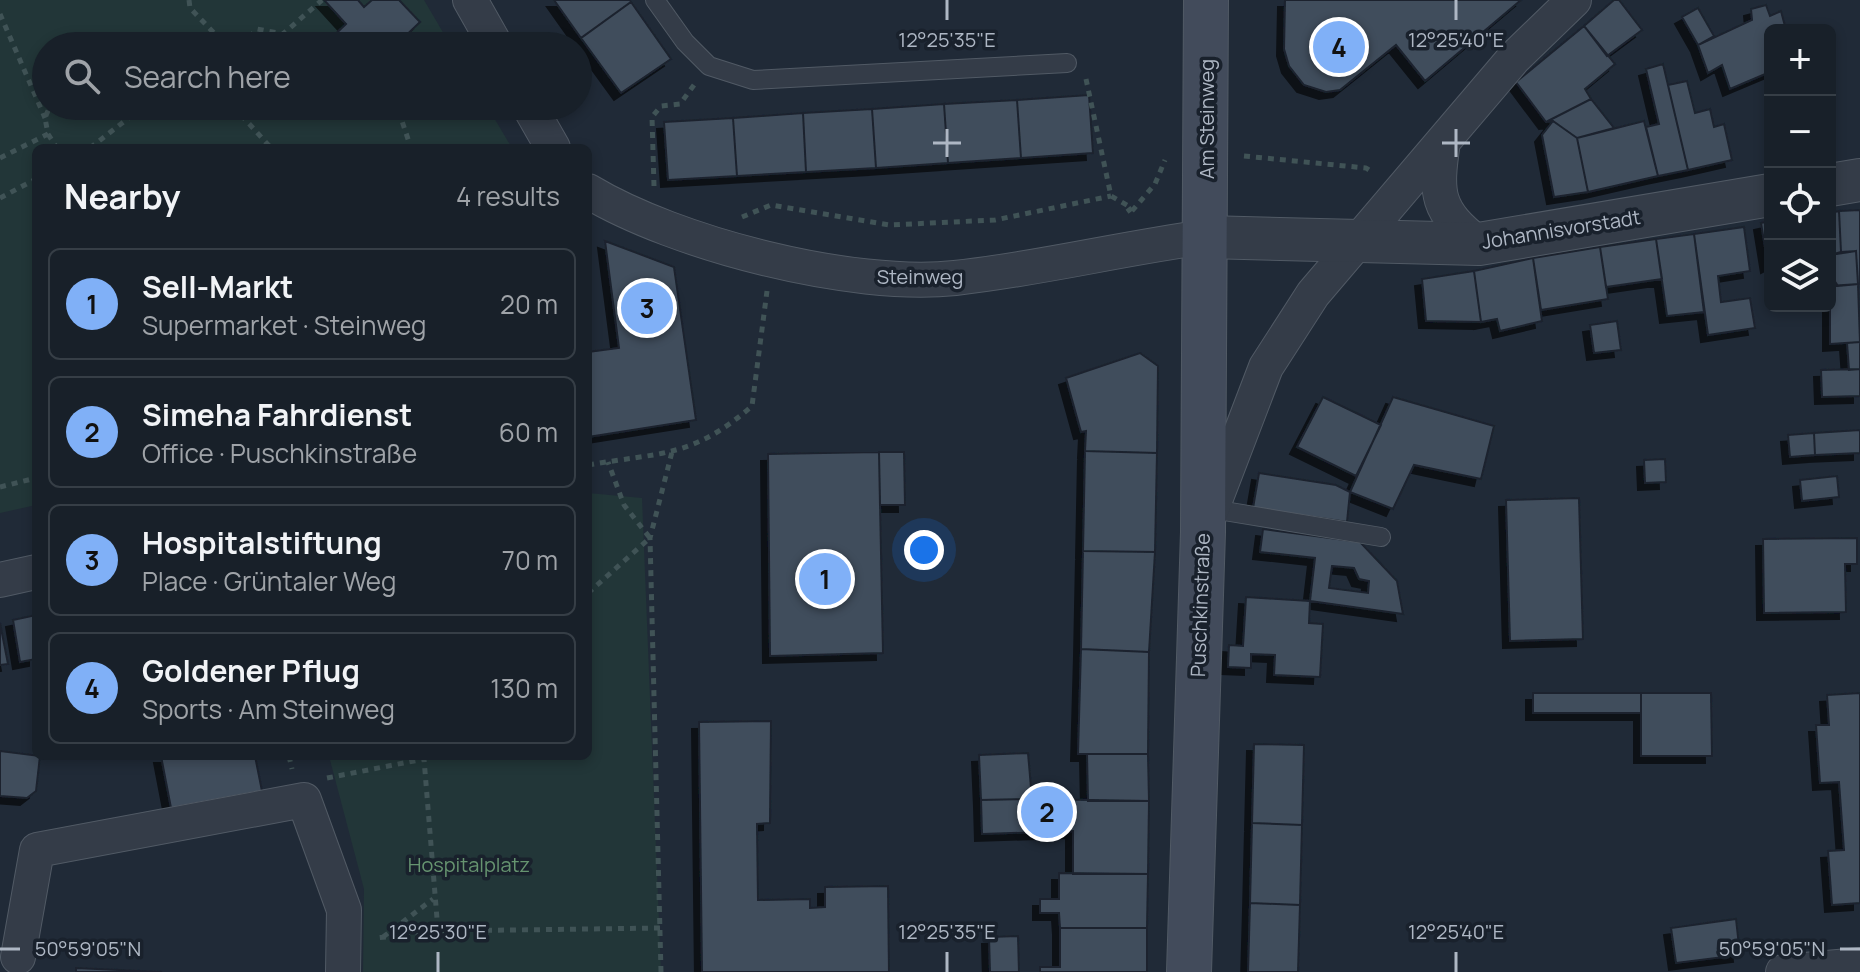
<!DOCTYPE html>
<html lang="en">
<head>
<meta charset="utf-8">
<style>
	body { margin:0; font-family:Manrope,sans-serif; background:#252d35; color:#f1f3f6 }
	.controls { position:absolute; right:24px; top:24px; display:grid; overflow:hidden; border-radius:12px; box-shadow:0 4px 12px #0003 }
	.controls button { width:72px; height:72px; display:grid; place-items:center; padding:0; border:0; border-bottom:2px solid #363e46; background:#182029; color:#f1f3f6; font:40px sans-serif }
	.you { position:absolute; left:924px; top:550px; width:28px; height:28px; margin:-20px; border:6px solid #fff; border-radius:50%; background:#1a73e8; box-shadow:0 0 0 12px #1a73e833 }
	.badge { display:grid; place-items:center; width:52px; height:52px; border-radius:50%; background:#80b0f7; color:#111; font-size:26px; font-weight:700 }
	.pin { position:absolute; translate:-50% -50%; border:4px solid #fff; box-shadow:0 2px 8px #0006 }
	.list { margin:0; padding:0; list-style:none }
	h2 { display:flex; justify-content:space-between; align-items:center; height:104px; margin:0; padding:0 32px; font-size:34px }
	h2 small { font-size:26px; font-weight:400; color:#9fa3a8 }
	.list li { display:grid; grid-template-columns:52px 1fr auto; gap:24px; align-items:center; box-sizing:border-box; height:112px; margin:0 16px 16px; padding:0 16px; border:2px solid #363e46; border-radius:12px }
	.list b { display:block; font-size:30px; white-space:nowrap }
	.list p { margin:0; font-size:26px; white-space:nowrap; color:#9fa3a8 }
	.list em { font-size:26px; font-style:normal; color:#9fa3a8 }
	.icon { flex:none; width:44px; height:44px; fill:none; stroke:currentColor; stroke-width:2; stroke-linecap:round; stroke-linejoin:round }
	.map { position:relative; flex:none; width:1860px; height:972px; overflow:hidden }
	.search { position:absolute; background:#182029; box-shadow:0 4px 12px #0003; left:32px; top:32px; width:560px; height:88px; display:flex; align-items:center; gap:20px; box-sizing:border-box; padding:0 28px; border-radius:44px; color:#9fa3a8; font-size:30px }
	.panel { position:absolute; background:#182029; box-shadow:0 4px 12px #0003; left:32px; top:144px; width:560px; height:616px; border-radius:12px }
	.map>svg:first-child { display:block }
</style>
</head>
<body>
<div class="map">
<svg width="1860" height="972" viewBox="0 0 1860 972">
	<defs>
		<filter id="shadow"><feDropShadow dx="-7" dy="7" stdDeviation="0" flood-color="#0009"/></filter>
	</defs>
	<rect width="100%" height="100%" fill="#202a37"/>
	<path fill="#223638" d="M0,0H424L451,46H46V106H487L512,148H36V505L0,513Z
		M588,493L642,498L661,972H363L364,889L329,756H588Z"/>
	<path fill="#414d5c" stroke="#1b232e" stroke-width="2" fill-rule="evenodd" filter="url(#shadow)" d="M324,0H358L364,7L372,0H399L420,22L395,46H323L346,24Z
		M554,0H630L631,2L581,38Z
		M1285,0H1521L1425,81L1396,45L1340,90L1326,92L1304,85L1289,66L1284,49Z
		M1614,0H1619L1642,30L1607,56L1584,26Z
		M631,2L671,59L621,93L581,38Z
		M1766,5L1770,16L1781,11L1786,30H1770V72L1730,89L1722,65L1708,73L1698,45L1752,20L1751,9Z
		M1698,8L1714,36L1698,45L1682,17Z
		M1584,26L1615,64L1585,89L1591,99L1546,122L1516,82Z
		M1663,64L1688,170L1658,176L1646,127L1659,124L1646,69Z
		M1687,81L1695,113L1710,109L1714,127L1724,124L1732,160L1688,170L1668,85Z
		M1089,95L1093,153L1021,158L1017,100Z
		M1591,99L1614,128L1577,138L1553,121L1546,122Z
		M1017,100L1021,158L948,163L944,104Z
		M944,104L948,163L876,168L872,109Z
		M872,109L876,168L806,172L803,113Z
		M803,113L806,172L737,176L733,118Z
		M733,118L737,176L668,180L664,122Z
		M1553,121L1577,138L1588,192L1554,197L1542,135Z
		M1644,121L1658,176L1588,192L1577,138Z
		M1860,210V284H1858L1856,251L1841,252L1839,211Z
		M1839,211L1841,252L1830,255V213Z
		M1770,221V265L1768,266L1761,223Z
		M1744,227L1750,271L1718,276L1721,302L1750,298L1755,328L1708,335L1694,234Z
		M1694,234L1704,312L1667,316L1656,239Z
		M1656,239L1662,279L1606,287L1600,247Z
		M605,241L674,267L696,420L588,437V352L619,348Z
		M1600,247L1608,299L1541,310L1533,258Z
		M1856,251L1858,284L1838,286L1830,274V255Z
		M1533,258L1542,321L1500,331L1497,319L1481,322L1474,271Z
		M1474,271L1481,322L1426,321L1422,279Z
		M1858,284L1860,342L1830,344V286Z
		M1617,321L1621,350L1594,353L1590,325Z
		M1860,342V369L1849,370L1847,343Z
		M1140,353L1158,366L1157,453L1085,451L1086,431L1081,432L1066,378Z
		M1860,369V396L1822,397L1821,370Z
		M1323,397L1381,425L1356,476L1297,447Z
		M1393,397L1494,426L1481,479L1414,465L1393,509L1350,492Z
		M1860,430V453L1815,455L1814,433Z
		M1814,433L1815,455L1790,457L1788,435Z
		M1085,451L1157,453L1155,552L1083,551Z
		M879,452L883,653L770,656L768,454Z
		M879,452H904L905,505H880Z
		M1665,459L1666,482L1645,483L1644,460Z
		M1259,473L1336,485L1350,492L1347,522L1253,508Z
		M1837,476L1839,497L1802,501L1800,480Z
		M1579,498L1583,639L1510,641L1506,500Z
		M1263,529L1360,542L1397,581L1403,614L1310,601L1315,558L1260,552ZM1332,566L1354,568L1359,579L1369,581L1368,593L1329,588Z
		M1857,538V564H1845L1846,612L1764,613L1763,539Z
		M1083,551L1155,552L1149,652L1081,649Z
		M1246,597L1310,601L1309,623L1323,624L1320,677L1274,675L1275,655L1251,654V668L1228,667L1229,645L1243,646Z
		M36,615V659L20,662L13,620Z
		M0,623L8,664L0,665Z
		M1081,649L1149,652L1148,754H1078Z
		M1533,693H1641V713H1533Z
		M1641,693H1711L1712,756H1641Z
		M1860,693V903L1832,905L1828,851L1844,850L1839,782L1820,783L1816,725H1829L1827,695Z
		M771,721L770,823L757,824L758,900L810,899V908L825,907V887L888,886L889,972H702L699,722Z
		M1254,744L1304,745L1302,825L1252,823Z
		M0,751L40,756L36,791L27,798L0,796Z
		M1028,753L1032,799L981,800L979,755Z
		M1087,754H1148L1149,801H1088Z
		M161,756H255L262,791L171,808Z
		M1032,799L1149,801L1148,874H1073V831L982,834L981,800Z
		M1252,823L1302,825L1300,905L1250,903Z
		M1059,873L1148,874L1147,928H1060L1059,913H1040V899H1059Z
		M1250,903L1300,905L1298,972H1248Z
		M1736,919L1740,955L1676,963L1671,928Z
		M1060,928H1147V972H1040V967H1060Z
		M1018,936L1019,972H990L989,937Z
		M76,968L162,972H76Z"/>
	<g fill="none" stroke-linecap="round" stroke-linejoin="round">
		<defs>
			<path id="service" d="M655,0L685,42L709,66L753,80L1067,63
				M1212,509L1381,537"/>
			<path id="minor" d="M470,0L496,46
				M529,106L553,148
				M1443,142C1435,194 1436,211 1479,244
				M588,191C676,244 852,289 955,278C1039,269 1122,248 1206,237
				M1209,516L1266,367L1313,294L1514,58L1574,0
				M0,580L36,572
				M18,957L37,850L304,800L344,910L343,972
				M1783,972L1860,965"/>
			<path id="tertiary" d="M1830,185L1860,180
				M1206,237L1479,244L1770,195"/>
			<path id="secondary" d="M1189,972L1203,532L1206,0"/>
		</defs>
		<use href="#service" stroke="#515a65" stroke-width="20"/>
		<use href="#minor" stroke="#515a65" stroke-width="36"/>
		<use href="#tertiary" stroke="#515a65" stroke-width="44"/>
		<use href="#secondary" stroke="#515a65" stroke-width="46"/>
		<path stroke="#405356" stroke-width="5" stroke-dasharray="6 6" stroke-linecap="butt" d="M189,0L190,8L214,33L213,46
			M0,14L45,118
			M283,34L291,46
			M241,46L257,29L283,34L322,0
			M1086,79L1111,196L1132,208L1124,214
			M233,106L271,148
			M385,106L402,121L411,148
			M48,134L57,148
			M90,148L144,106
			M1244,156L1366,168L1372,172
			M0,158L48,134L45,118L50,106
			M654,186L652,117L661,106L680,104L694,85
			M0,198L36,179
			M1132,211L1155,184L1165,160
			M742,217L771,205L889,225L995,220L1111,196
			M588,465C662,452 692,458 752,406L767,291
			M0,487L36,478
			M588,593L650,538L624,505L608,462
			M289,756L292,769
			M327,778L424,759L438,931L376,938
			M438,931L662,928
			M383,937L433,899
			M661,972L650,538L672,452"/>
		<use href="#service" stroke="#343c48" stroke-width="18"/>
		<use href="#minor" stroke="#343c48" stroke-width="34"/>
		<use href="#tertiary" stroke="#343c48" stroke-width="42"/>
		<use href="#secondary" stroke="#424b5b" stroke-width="44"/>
	</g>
	<path fill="none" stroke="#aeb7c4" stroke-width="3" d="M947,0V20M1456,0V20M947,129V157M1456,129V157M933,143H961M1442,143H1470M0,949H20M1840,949H1860M438,952V972M947,952V972M1456,952V972"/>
	<g text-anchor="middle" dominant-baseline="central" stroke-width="7" stroke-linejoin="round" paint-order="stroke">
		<g font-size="20" fill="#aeb7c4" stroke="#19212c">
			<text transform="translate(1206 119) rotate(-90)">Am Steinweg</text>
			<text transform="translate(1561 229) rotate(-9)">Johannisvorstadt</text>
			<text x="920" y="276">Steinweg</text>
			<text transform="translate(1200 605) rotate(-88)">Puschkinstraße</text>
		</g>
		<g font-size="20" fill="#669470" stroke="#19212c">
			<text x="469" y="864">Hospitalplatz</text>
		</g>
	</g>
	<g font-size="20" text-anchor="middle" fill="#aeb7c4" stroke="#19212c" stroke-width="7" stroke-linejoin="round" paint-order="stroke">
		<text x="947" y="47">12°25'35"E</text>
		<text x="1456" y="47">12°25'40"E</text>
		<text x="438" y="939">12°25'30"E</text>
		<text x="947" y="939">12°25'35"E</text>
		<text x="1456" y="939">12°25'40"E</text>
		<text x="88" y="956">50°59'05"N</text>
		<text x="1772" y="956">50°59'05"N</text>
	</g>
</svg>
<div class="controls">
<button>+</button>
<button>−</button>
<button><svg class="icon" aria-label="locate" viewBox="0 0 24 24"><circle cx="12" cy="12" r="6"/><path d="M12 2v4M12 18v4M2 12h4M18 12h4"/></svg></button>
<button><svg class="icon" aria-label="layers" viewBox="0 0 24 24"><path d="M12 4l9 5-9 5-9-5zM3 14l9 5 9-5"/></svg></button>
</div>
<div class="you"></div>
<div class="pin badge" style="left:825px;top:579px">1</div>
<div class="pin badge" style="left:1047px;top:812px">2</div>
<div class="pin badge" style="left:647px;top:308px">3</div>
<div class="pin badge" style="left:1339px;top:47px">4</div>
<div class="search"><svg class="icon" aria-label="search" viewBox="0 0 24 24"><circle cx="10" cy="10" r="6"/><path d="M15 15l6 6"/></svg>Search here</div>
<section class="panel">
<h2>Nearby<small>4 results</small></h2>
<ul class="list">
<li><span class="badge">1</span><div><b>Sell-Markt</b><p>Supermarket · Steinweg</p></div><em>20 m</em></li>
<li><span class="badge">2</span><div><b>Simeha Fahrdienst</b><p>Office · Puschkinstraße</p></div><em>60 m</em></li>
<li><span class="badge">3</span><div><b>Hospitalstiftung</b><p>Place · Grüntaler Weg</p></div><em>70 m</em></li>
<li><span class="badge">4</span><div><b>Goldener Pflug</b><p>Sports · Am Steinweg</p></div><em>130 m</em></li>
</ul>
</section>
</div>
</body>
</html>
